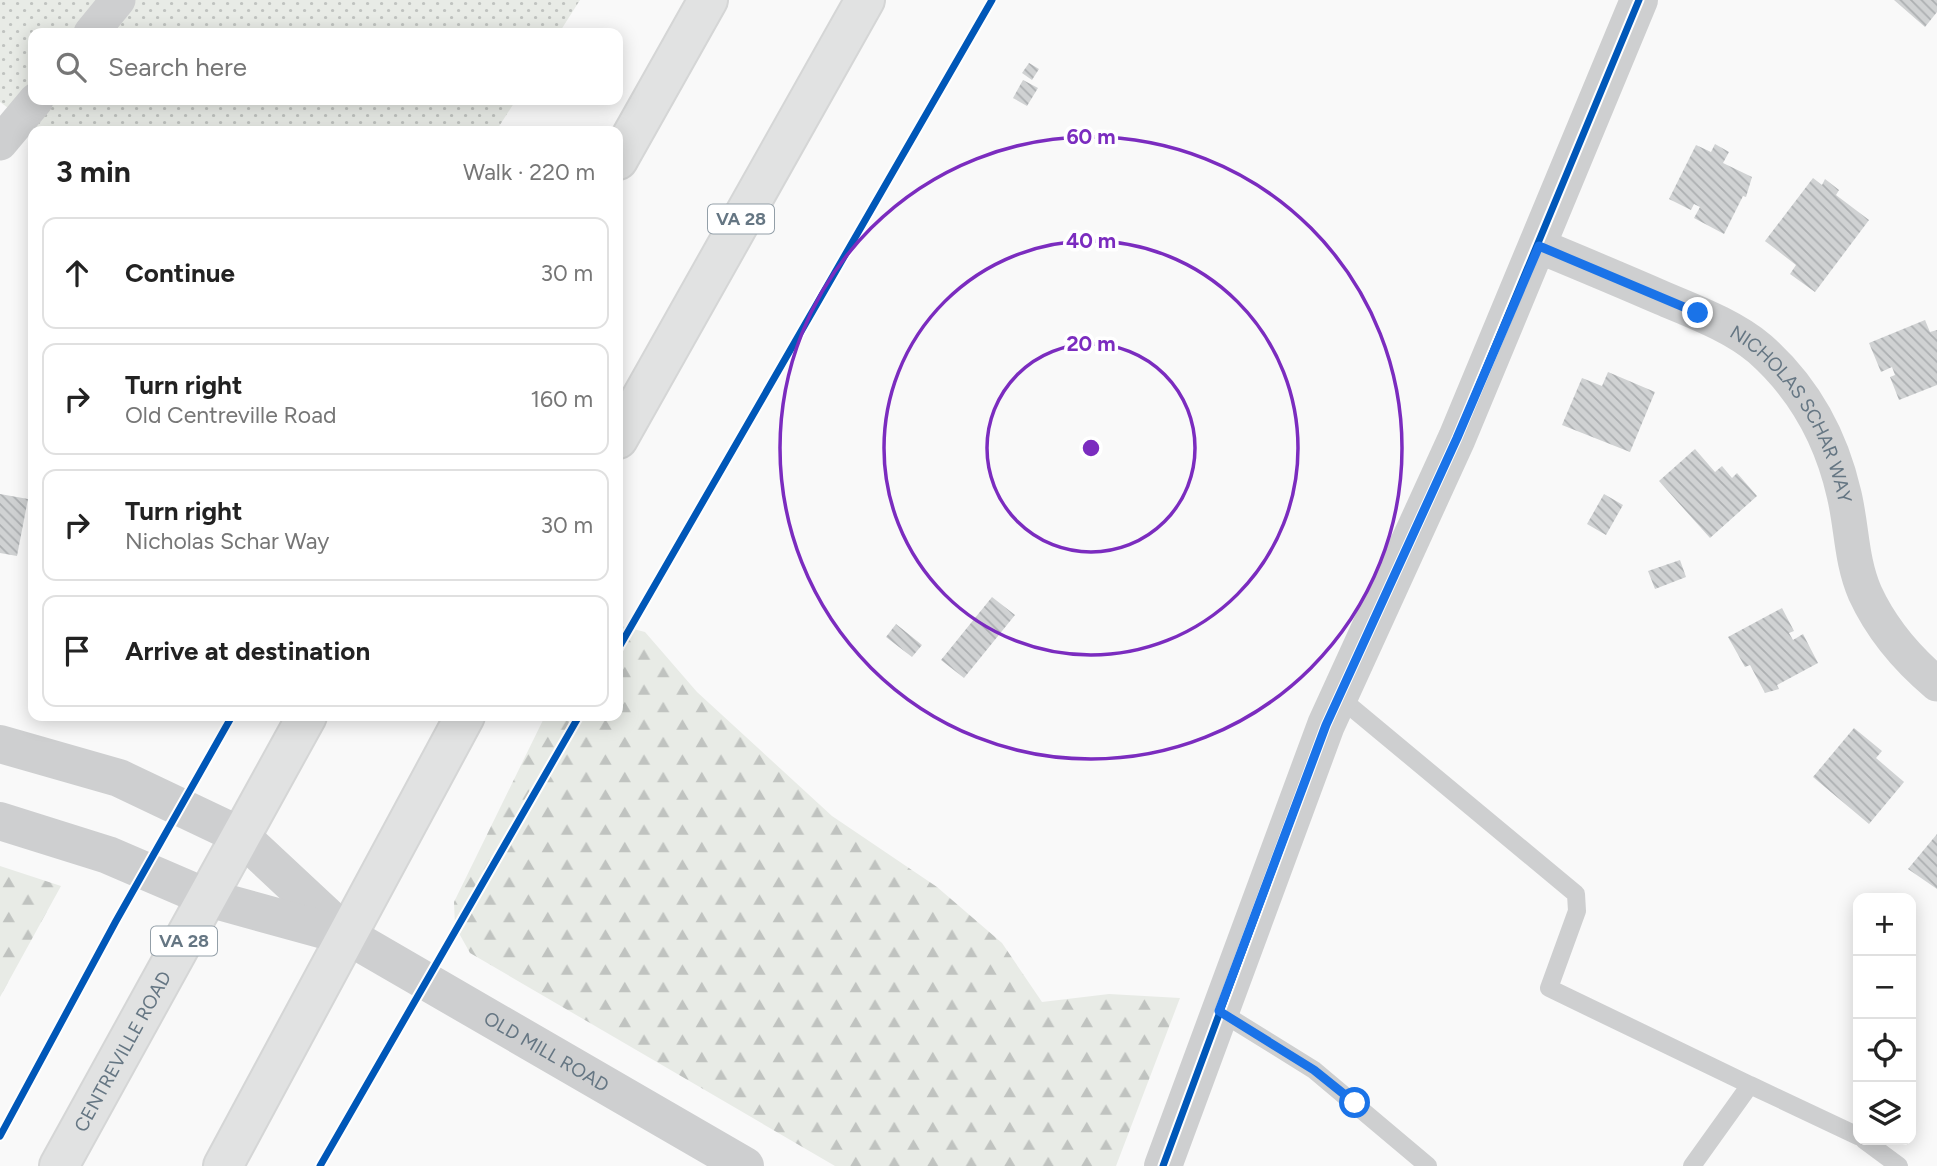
<!DOCTYPE html>
<html lang="en">
<head>
<meta charset="utf-8">
<style>
	body { margin:0; font-family:Figtree,sans-serif; background:#f6f6f6; color:#222 }
	.controls { position:absolute; right:21px; bottom:21px; display:grid; overflow:hidden; border-radius:14px; box-shadow:0 4px 18px #0003 }
	.controls button { width:63px; height:63px; display:grid; place-items:center; padding:0; border:0; border-bottom:2px solid #e0e0e0; background:#fff; color:#222; font:35px sans-serif }
	.stop { position:absolute; width:21px; height:21px; margin:-16px; border:5px solid #1a73e8; border-radius:50%; background:#fff }
	.stop.end { background:#1a73e8; border-color:#fff; box-shadow:0 2px 7px #0008 }
	.list { margin:0; padding:0; list-style:none }
	h2 { display:flex; justify-content:space-between; align-items:center; height:91px; margin:0; padding:0 28px; font-size:30px }
	h2 small { font-size:23px; font-weight:400; color:#767676 }
	.list li { display:grid; grid-template-columns:46px 1fr auto; gap:21px; align-items:center; box-sizing:border-box; height:112px; margin:0 14px 14px; padding:0 14px; border:2px solid #e0e0e0; border-radius:14px }
	.list b { display:block; font-size:26px; white-space:nowrap }
	.list p { margin:0; font-size:23px; white-space:nowrap; color:#767676 }
	.list em { font-size:23px; font-style:normal; color:#767676 }
	.icon { flex:none; width:38px; height:38px; fill:none; stroke:currentColor; stroke-width:2; stroke-linecap:round; stroke-linejoin:round }
	.map { position:relative; flex:none; width:1937px; height:1166px; overflow:hidden }
	.search { position:absolute; background:#fff; box-shadow:0 4px 18px #0003; left:28px; top:28px; width:595px; height:77px; display:flex; align-items:center; gap:18px; box-sizing:border-box; padding:0 24px; border-radius:14px; color:#767676; font-size:26px }
	.panel { position:absolute; background:#fff; box-shadow:0 4px 18px #0003; left:28px; top:126px; width:595px; height:595px; border-radius:14px }
	.map>svg:first-child { display:block }
</style>
</head>
<body>
<div class="map">
<svg width="1937" height="1166" viewBox="0 0 1937 1166">
	<defs>
		<pattern id="grass-dots" width="8" height="8" patternUnits="userSpaceOnUse" patternTransform="scale(1.75)"><rect width="8" height="8" fill="#e8ebe6"/><path d="M2 2h.1M6 6h.1" fill="none" stroke="#c0c3c0" stroke-width="1.8" stroke-linecap="round"/></pattern>
		<pattern id="forest-firs" width="22" height="20" patternUnits="userSpaceOnUse" patternTransform="scale(1.75)"><rect width="22" height="20" fill="#e8ebe6"/><path d="M5 1l3.5 6h-7zM16 11l3.5 6h-7z" fill="#c0c3c0"/></pattern>
		<pattern id="building-back-hatch" width="6" height="6" patternUnits="userSpaceOnUse" patternTransform="scale(1.75)"><rect width="6" height="6" fill="#d0d2d3"/><path d="M-1 5l2 2M0 0l6 6M5-1l2 2" fill="none" stroke="#acafb1"/></pattern>
	</defs>
	<rect width="100%" height="100%" fill="#f9f9f9"/>
	<path fill="url(#grass-dots)" d="M0,0H580L559,33H33V100H516L496,131H39L0,102Z"/>
	<path fill="url(#forest-firs)" d="M618,625L645,632L697,692L832,816L937,887L1002,943L1042,1002L1109,994L1180,998L1116,1166H835L470,953L455,926L454,902L545,716H618Z
		M0,866L61,886L0,997Z"/>
	<path fill="url(#building-back-hatch)" d="M1894,0H1937V12L1925,27Z
		M1029,63L1039,69L1032,80L1022,73Z
		M1023,80L1038,88L1027,106L1013,98Z
		M1715,144L1729,152L1723,163L1752,177L1746,197L1743,196L1724,234L1694,218L1700,207L1694,204L1691,210L1669,199L1696,145L1711,152Z
		M1813,178L1822,185L1825,179L1839,190L1836,195L1869,220L1815,292L1790,274L1796,265L1765,241Z
		M1925,320L1930,332L1937,330V385L1899,400L1890,377L1895,375L1892,367L1881,372L1869,343Z
		M1608,372L1655,392L1630,452L1562,425L1582,378L1602,386Z
		M1695,449L1715,472L1722,466L1732,478L1737,473L1757,496L1710,538L1659,481Z
		M0,494L28,499L17,556L0,553Z
		M1604,494L1623,505L1606,535L1587,524Z
		M1680,560L1686,577L1655,589L1648,571Z
		M992,597L1015,615L964,678L941,660Z
		M1782,608L1794,631L1789,633L1793,640L1803,634L1818,663L1777,685L1779,689L1765,693L1750,665L1745,667L1728,637Z
		M896,624L922,645L912,657L886,637Z
		M1854,728L1882,751L1876,758L1904,782L1869,824L1813,777Z
		M1937,834V889L1908,869Z"/>
	<g fill="none" stroke-linecap="round" stroke-linejoin="round">
		<defs>
			<g id="trunk">
				<path d="M618,160L708,0"/>
				<path d="M618,439L865,0"/>
				<path id="s3" d="M59,1166L307,716"/>
				<path d="M223,1166L465,716"/>
			</g>
		</defs>
		<use href="#trunk" stroke="#d5d6d6" stroke-width="42"/>
		<path stroke="#cecfd0" stroke-width="18" d="M1339,697L1576,894L1577,911L1549,988L1750,1085
			M1219,1011L1314,1070L1428,1166
			M1864,1140L1899,1166
			M1692,1166L1750,1085L1858,1136"/>
		<g stroke="#cecfd0" stroke-width="35">
			<path d="M91,33L118,0"/>
			<path d="M0,143L36,100"/>
			<path id="s1" d="M1539,246C1580,263 1621,280 1662,298C1695,312 1733,326 1760,349C1804,388 1831,437 1844,494C1852,527 1851,561 1865,593C1882,630 1906,658 1937,684"/>
		</g>
		<g stroke="#cecfd0" stroke-width="38">
			<path id="s2" d="M0,744L119,778L241,836L348,936L745,1166"/>
			<path d="M0,821L108,855L208,898L342,935"/>
			<path d="M1163,1166L1326,725L1457,438L1639,0"/>
		</g>
		<use href="#trunk" stroke="#e1e2e2" stroke-width="38"/>
		<defs>
			<path id="cycleway" d="M618,649L992,0
				M0,1136L116,921L232,716
				M320,1166L579,716
				M1163,1166L1326,725L1457,438L1639,0"/>
		</defs>
		<use href="#cycleway" stroke="#fff" stroke-width="11"/>
		<use href="#cycleway" stroke="#0057b8" stroke-width="7"/>
	</g>
	<g fill="none" stroke-linecap="round" stroke-linejoin="round">
		<path stroke="#1a73e8" stroke-width="9" d="M1355,1103L1314,1070L1219,1011L1326,725L1457,438L1539,246L1698,313"/>
	</g>
	<g fill="none" stroke="#7b2cbf" stroke-width="3.5">
		<circle cx="1091" cy="448" r="104"/>
		<circle cx="1091" cy="448" r="207"/>
		<circle cx="1091" cy="448" r="311"/>
	</g>
	<g text-anchor="middle" dominant-baseline="central" stroke-width="7" stroke-linejoin="round" paint-order="stroke">
		<g fill="#fff" stroke="#939fa8" stroke-width="2">
			<rect x="708" y="204.5" width="66" height="29" rx="5"/>
			<rect x="151" y="926.5" width="66" height="29" rx="5"/>
		</g>
		<g font-size="18" font-weight="bold" fill="#657683">
			<text x="741" y="219">VA 28</text>
			<text x="184" y="941">VA 28</text>
		</g>
		<g font-size="19" fill="#657683" stroke="#fff">
			<text stroke="none"><textPath href="#s1" startOffset="317">NICHOLAS SCHAR WAY</textPath></text>
			<text stroke="none"><textPath href="#s3" startOffset="131">CENTREVILLE ROAD</textPath></text>
			<text stroke="none"><textPath href="#s2" startOffset="635">OLD MILL ROAD</textPath></text>
		</g>
	</g>
	<circle cx="1091" cy="448" r="10" fill="#7b2cbf" stroke="#fff" stroke-width="3.5"/>
	<g font-size="21" text-anchor="middle" font-weight="bold" fill="#7b2cbf" stroke="#fff" stroke-width="7" stroke-linejoin="round" paint-order="stroke">
		<text x="1091" y="144">60 m</text>
		<text x="1091" y="248">40 m</text>
		<text x="1091" y="351">20 m</text>
	</g>
</svg>
<div class="controls">
<button>+</button>
<button>−</button>
<button><svg class="icon" aria-label="locate" viewBox="0 0 24 24"><circle cx="12" cy="12" r="6"/><path d="M12 2v4M12 18v4M2 12h4M18 12h4"/></svg></button>
<button><svg class="icon" aria-label="layers" viewBox="0 0 24 24"><path d="M12 4l9 5-9 5-9-5zM3 14l9 5 9-5"/></svg></button>
</div>
<div class="stop" style="left:1355px;top:1103px"></div>
<div class="stop end" style="left:1698px;top:313px"></div>
<div class="search"><svg class="icon" aria-label="search" viewBox="0 0 24 24"><circle cx="10" cy="10" r="6"/><path d="M15 15l6 6"/></svg>Search here</div>
<section class="panel">
<h2>3 min<small>Walk · 220 m</small></h2>
<ul class="list">
<li><svg class="icon" aria-label="ahead" viewBox="0 0 24 24"><path d="M12 20V5M6 11l6-6 6 6"/></svg><div><b>Continue</b></div><em>30 m</em></li>
<li><svg class="icon" aria-label="right" viewBox="0 0 24 24"><path d="M7 20v-9h11M14 6l5 5-5 5"/></svg><div><b>Turn right</b><p>Old Centreville Road</p></div><em>160 m</em></li>
<li><svg class="icon" aria-label="right" viewBox="0 0 24 24"><path d="M7 20v-9h11M14 6l5 5-5 5"/></svg><div><b>Turn right</b><p>Nicholas Schar Way</p></div><em>30 m</em></li>
<li><svg class="icon" aria-label="arrive" viewBox="0 0 24 24"><path d="M6 21V4h12l-3 4 3 4H6"/></svg><div><b>Arrive at destination</b></div></li>
</ul>
</section>
</div>
</body>
</html>
